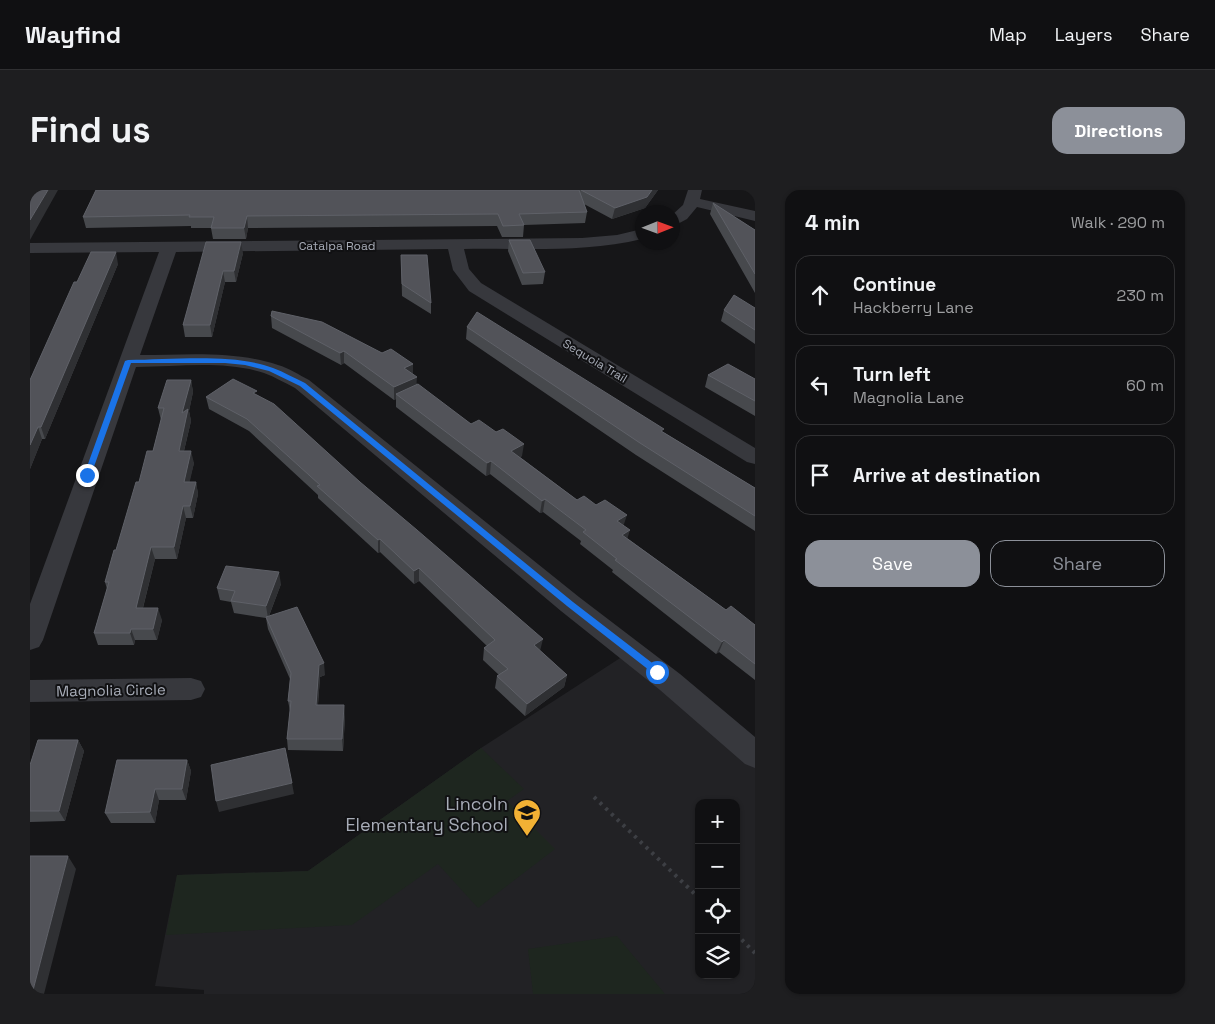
<!DOCTYPE html>
<html lang="en">
<head>
<meta charset="utf-8">
<style>
	body { margin:0; font-family:"Space Grotesk",sans-serif; background:#1e1e20; color:#f1f3f6 }
	.controls { position:absolute; right:15px; bottom:15px; display:grid; overflow:hidden; border-radius:10px; box-shadow:0 1px 4px #0004 }
	.controls button { width:45px; height:45px; display:grid; place-items:center; padding:0; border:0; border-bottom:1px solid #303032; background:#101012; color:#f1f3f6; font:25px sans-serif }
	.compass { position:absolute; left:605px; top:15px; width:45px; height:45px; border-radius:50%; background:#101012; box-shadow:0 1px 4px #0004; rotate:89deg }
	.stop { position:absolute; width:15px; height:15px; margin:-11px; border:4px solid #1a73e8; border-radius:50%; background:#fff }
	.stop.end { background:#1a73e8; border-color:#fff; box-shadow:0 1px 5px #0008 }
	.list { margin:0; padding:0; list-style:none }
	h2 { display:flex; justify-content:space-between; align-items:center; height:65px; margin:0; padding:0 20px; font-size:21px }
	h2 small { font-size:16px; font-weight:400; color:#9c9d9f }
	.list li { display:grid; grid-template-columns:32px 1fr auto; gap:15px; align-items:center; box-sizing:border-box; height:80px; margin:0 10px 10px; padding:0 10px; border:1px solid #303032; border-radius:15px }
	.list b { display:block; font-size:19px; white-space:nowrap }
	.list p { margin:0; font-size:16px; white-space:nowrap; color:#9c9d9f }
	.list em { font-size:16px; font-style:normal; color:#9c9d9f }
	.actions { display:flex; gap:10px; padding:15px 20px }
	.actions a { flex:1; padding:11px 0; border:1px solid #8c9099; border-radius:15px; text-align:center; font-size:18px; color:#8c9099 }
	.actions .main { background:#8c9099; color:#fff }
	.icon { flex:none; width:28px; height:28px; fill:none; stroke:currentColor; stroke-width:2; stroke-linecap:round; stroke-linejoin:round }
	.map { position:relative; flex:none; width:725px; height:804px; overflow:hidden; border-radius:15px }
	header { display:flex; align-items:center; gap:30px; box-sizing:border-box; height:70px; padding:0 25px; background:#101012; border-bottom:1px solid #303032 }
	header strong { font-size:24px }
	nav { display:flex; gap:28px; margin-inline-start:auto; font-size:18px }
	.intro { display:flex; align-items:center; justify-content:space-between; box-sizing:border-box; height:120px; padding:0 30px }
	h1 { margin:0; font-size:35px }
	.button { padding:12px 22px; border-radius:15px; background:#8c9099; color:#fff; font-size:18px; font-weight:700 }
	main { display:flex; gap:30px; padding:0 30px }
	aside { flex:1; background:#101012; border-radius:15px; box-shadow:0 1px 4px #0004 }
	.map>svg:first-child { display:block }
</style>
</head>
<body>
<header>
<strong>Wayfind</strong>
<nav><a>Map</a><a>Layers</a><a>Share</a></nav>
</header>
<div class="intro"><h1>Find us</h1><a class="button">Directions</a></div>
<main>
<div class="map">
<svg width="725" height="804" viewBox="0 0 725 804">
	<rect width="100%" height="100%" fill="#161618"/>
	<path fill="#222225" fill-rule="evenodd" d="M601,461L725,565V804H174V800L125,796L147,685L278,681L451,558ZM669,613H706V785H669Z"/>
	<path fill="#1e261f" d="M451,558L494,599L477,611L525,659L448,718L408,674L322,735L136,745L147,685L278,681Z
		M587,746L635,804H503L498,759Z"/>
	<g fill="none" stroke-linecap="round" stroke-linejoin="round">
		<path stroke="#3d3f44" stroke-width="4" stroke-dasharray="3 5" stroke-linecap="butt" d="M564,607L669,708
			M706,744L725,763"/>
		<path fill="#37383d" fill-rule="evenodd" d="M658,0H672L670,9L725,21V31L667,17L657,29L642,37V25L653,15Z
			M612,39V49C554,63 493,58 434,59L439,79L451,93L725,258V274L717,272L439,101L423,80L418,59L146,62L110,165C156,165 203,160 248,175C259,178 269,185 279,190L549,407L650,484L725,547V578L715,574L630,500L531,421L265,198C255,193 245,187 234,183C193,170 148,177 106,177L13,450L9,457L0,460V414L129,62L0,63V53L552,48L587,45Z
			M161,488L171,491L175,499L171,507L161,510L0,512V490Z"/>
	</g>
	<path fill="#47494d" d="M66,0H628L615,18L582,29L554,14L557,22L555,33L494,35L493,47H472L467,36L218,38L216,49H183L181,38H161V36L56,38L53,27Z
		M683,13L725,40V103L680,24Z
		M479,50L515,82L513,94L492,95L478,61Z
		M213,63L206,92H195L182,147H155L153,135L160,112Z
		M371,65L401,113V124L372,106Z
		M88,74L15,249H12L0,279V190L47,92Z
		M725,118V154L691,131L694,120Z
		M241,126L352,163L383,174V184L387,195L441,234L492,266L490,267L547,310L594,336L597,348L696,420L725,435V490L689,462L686,464L582,382L583,380L550,354L551,351L513,322L510,323L460,284L456,286L366,217V209L364,210L314,173L311,175L242,138Z
		M437,137L633,242L725,298V341L606,265L436,149Z
		M678,185L725,189V226L675,197Z
		M161,190L163,202L159,221L161,231L154,261L164,273L159,292H166L168,304L163,328H156L147,369H125L113,418L132,430L127,450H105L104,455H68L64,443L77,399L75,392L109,292L123,261L131,230L128,218Z
		M227,205L537,485L534,497L495,526L465,498L467,486L469,485L453,470L454,458L457,456L389,391L384,394L350,362L348,363L288,308V305L219,241L179,219L176,207Z
		M251,394L239,426L295,485L290,487L288,515L315,527L313,561L258,560L257,549L260,521L258,511L260,489L238,439L236,428L204,423L201,412L190,410L187,398Z
		M48,550L54,561L35,631L0,632V575Z
		M157,570L161,581L156,610H129L125,633H81L75,623Z"/>
	<path fill="#2f3033" d="M18,0H28L0,50V30Z
		M622,0H628L615,18L582,29L585,18Z
		M217,26L218,38L216,49L214,38Z
		M211,52L213,63L206,92L204,81Z
		M86,62L88,74L15,249L11,237Z
		M193,81L195,92L182,147L180,135Z
		M314,161V173L311,175L310,163Z
		M383,174V186L374,178Z
		M387,187L386,199L366,204V209L364,210V197Z
		M161,190L163,202L159,221L161,231L151,273L149,261L152,223Z
		M8,237L12,249L0,279V255Z
		M494,254L492,266L479,273L481,261Z
		M161,261L164,273L157,304L154,292Z
		M461,271L460,284L456,286L457,273Z
		M166,292L168,304L163,328L160,316Z
		M515,309L513,322L510,323L512,311Z
		M153,316L156,328L147,369L144,357Z
		M597,325L593,337L587,331Z
		M600,340L596,353L592,345Z
		M350,349V362L348,363V350Z
		M121,357L125,369L110,429L106,418Z
		M389,378V391L384,394V381Z
		M249,382L251,394L238,428L236,416Z
		M128,418L132,430L127,450L123,439Z
		M101,439L105,450L104,455L100,443Z
		M513,449L510,461L504,455Z
		M694,450L689,462L686,464L692,452Z
		M294,473L295,485L290,487L287,526L286,515L289,475Z
		M537,485L534,497L495,526L497,514Z
		M314,515L315,527L313,561L312,549Z
		M48,550L54,561L35,631L29,621Z
		M157,570L161,581L156,610L152,599Z
		M262,593L264,604L189,622L186,611Z
		M125,599L129,610L125,633L120,622Z
		M38,666L46,679L14,804H2Z"/>
	<path fill="#525359" stroke="#5f6168" d="M0,0H18L0,30Z
		M66,0H549L557,22L489,24L494,35L473,36L468,24L217,26L214,38H181L184,27H159L160,25L53,27Z
		M551,0H622L617,7L585,18Z
		M683,13L725,40V84Z
		M479,50H500L515,82L493,83Z
		M176,52H211L204,81H193L180,135H153Z
		M61,62H86L11,237H8L0,255V190L44,92H47Z
		M371,65H397L401,113L372,94Z
		M704,105L725,118V140L694,120Z
		M242,121L292,132L352,163L361,159L383,174L374,178L387,187L364,197L314,161L310,163L241,126Z
		M447,122L634,239L631,241L725,298V326L610,253L437,137Z
		M698,174L725,189V211L678,185Z
		M203,189L227,201L223,203L244,214L330,292L387,340L513,449L504,455L537,485L497,514L467,486L478,479L454,458L465,450L389,378L384,381L350,349L348,350L287,296L290,295L217,229L176,207Z
		M137,190H161L152,223L158,219L149,261H161L154,292H166L160,316H153L144,357H121L106,418H128L123,439H101L100,443H64L79,392H75L84,360H86L106,292H109L117,261H123L134,218H128Z
		M388,194L441,234L449,230L466,242L473,239L494,254L481,261L547,310L554,306L566,315L575,310L597,325L587,331L600,340L592,345L696,420L701,416L725,435V474L694,450L692,452L585,370L587,369L553,342L556,340L515,309L512,311L461,271L457,273L366,204Z
		M196,376L249,382L236,416L201,411L205,401L187,398Z
		M267,417L294,473L289,475L286,515H314L312,549H257L261,511H258L261,483L236,427Z
		M8,550H48L29,621H0V575Z
		M255,558L262,593L186,611L181,575Z
		M87,570H157L152,599H125L120,622L75,623Z
		M0,666H38L2,804H0Z"/>
	<path fill="#1a73e8" d="M98,170C142,170 203,163 243,178C254,182 264,188 275,193L543,412L630,479V484H624L537,416L270,196L239,181L215,175L195,173H101L61,285L55,286L54,285L95,171Z"/>
	<defs>
		<symbol id="school-pin" viewBox="-11 -11 22 30"><path d="M0 17L-7.5 6A9.5 9.5 0 1 1 7.5 6Z" fill="#f2b134" stroke="#111113"/><path d="M0-5L7-2L0 1L-7-2ZM-4 1L0 2.5L4 1V4Q0 6-4 4Z" fill="#111"/></symbol>
	</defs>
	<g fill-rule="evenodd">
		<use href="#school-pin" x="481" y="607" width="32" height="43"/>
	</g>
	<g text-anchor="middle" dominant-baseline="central" stroke-width="4" stroke-linejoin="round" paint-order="stroke">
		<g font-size="12" fill="#a8adb8" stroke="#111113">
			<text x="307" y="56">Catalpa Road</text>
			<text transform="translate(565 171) rotate(31)">Sequoia Trail</text>
		</g>
		<g font-size="15" fill="#a8adb8" stroke="#111113">
			<text transform="translate(81 500) rotate(-1)">Magnolia Circle</text>
		</g>
		<g font-size="18" fill="#a8adb8" stroke="#111113" text-anchor="end">
			<text x="478" y="613">Lincoln<tspan x="478" dy="21">Elementary School</tspan></text>
		</g>
	</g>
</svg>
<div class="controls">
<button>+</button>
<button>−</button>
<button><svg class="icon" aria-label="locate" viewBox="0 0 24 24"><circle cx="12" cy="12" r="6"/><path d="M12 2v4M12 18v4M2 12h4M18 12h4"/></svg></button>
<button><svg class="icon" aria-label="layers" viewBox="0 0 24 24"><path d="M12 4l9 5-9 5-9-5zM3 14l9 5 9-5"/></svg></button>
</div>
<svg class="compass" viewBox="-18 -18 36 36"><path d="M0-13l5 13h-10z" fill="#e53935"/><path d="M0 13l5-13h-10z" fill="#9c9d9f"/></svg>
<div class="stop" style="left:627px;top:482px"></div>
<div class="stop end" style="left:57px;top:285px"></div>
</div>
<aside>
<h2>4 min<small>Walk · 290 m</small></h2>
<ul class="list">
<li><svg class="icon" aria-label="ahead" viewBox="0 0 24 24"><path d="M12 20V5M6 11l6-6 6 6"/></svg><div><b>Continue</b><p>Hackberry Lane</p></div><em>230 m</em></li>
<li><svg class="icon" aria-label="left" viewBox="0 0 24 24"><path d="M17 20v-9H6M10 6l-5 5 5 5"/></svg><div><b>Turn left</b><p>Magnolia Lane</p></div><em>60 m</em></li>
<li><svg class="icon" aria-label="arrive" viewBox="0 0 24 24"><path d="M6 21V4h12l-3 4 3 4H6"/></svg><div><b>Arrive at destination</b></div></li>
</ul>
<div class="actions"><a class="main">Save</a><a>Share</a></div>
</aside>
</main>
</body>
</html>
